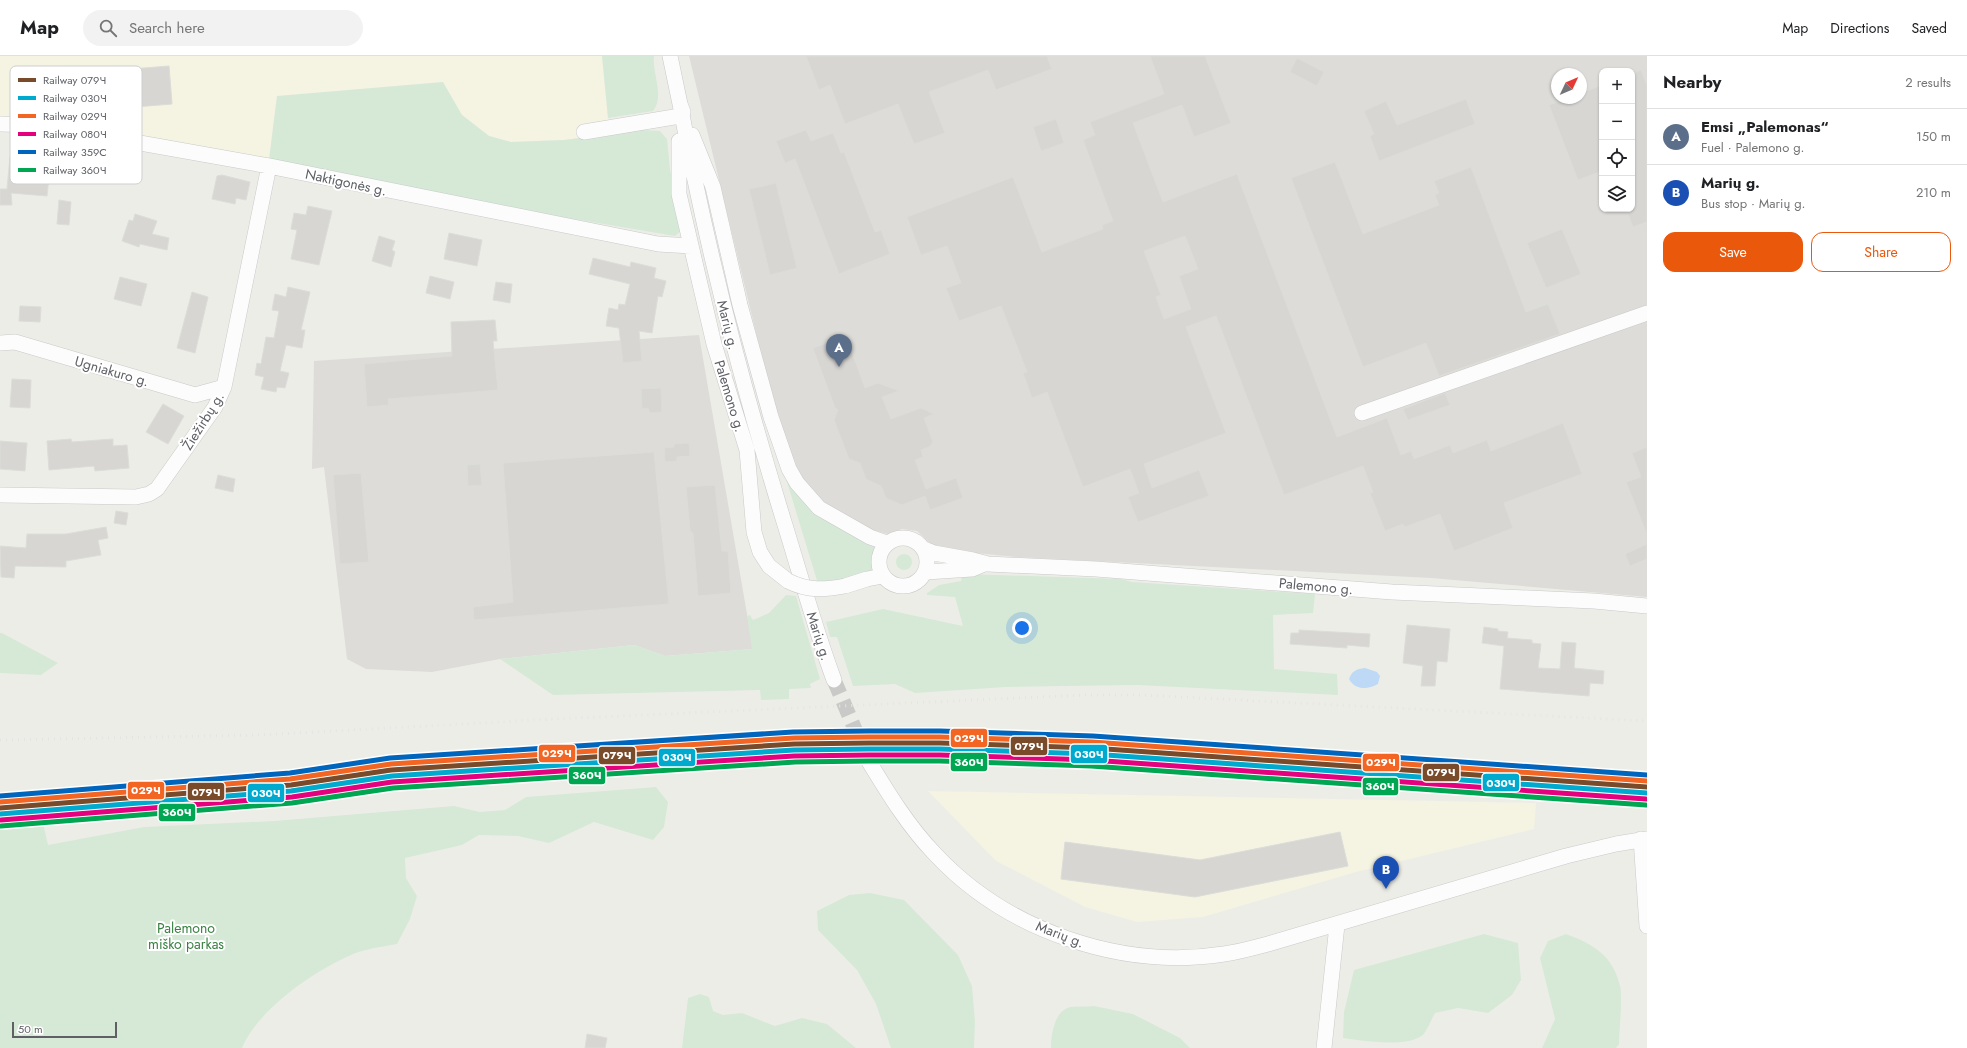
<!DOCTYPE html>
<html lang="en">
<head>
<meta charset="utf-8">
<style>
	body { margin:0; font-family:Jost,sans-serif; background:#f2f2f2; color:#202124 }
	.controls { position:absolute; right:12px; top:12px; display:grid; overflow:hidden; border-radius:8px; box-shadow:0 1px 3px #0004 }
	.controls button { width:36px; height:36px; display:grid; place-items:center; padding:0; border:0; border-bottom:1px solid #e0e0e0; background:#fff; color:#202124; font:20px sans-serif }
	.compass { position:absolute; left:1551px; top:12px; width:36px; height:36px; border-radius:50%; background:#fff; box-shadow:0 1px 3px #0004; rotate:46deg }
	.scale { position:absolute; left:12px; bottom:10px; width:105px; box-sizing:border-box; padding-left:4px; border:2px solid #5e6066; border-top:0; font-size:11px; line-height:14px; white-space:nowrap; color:#5e6066; -webkit-text-stroke:3px #fff; paint-order:stroke }
	.you { position:absolute; left:1022px; top:572px; width:14px; height:14px; margin:-10px; border:3px solid #fff; border-radius:50%; background:#1a73e8; box-shadow:0 0 0 6px #1a73e833 }
	.badge { display:grid; place-items:center; width:26px; height:26px; border-radius:50%; background:#ea580c; color:#fff; font-size:13px; font-weight:700 }
	.pin { position:absolute; translate:-50% -33px; filter:drop-shadow(0 1px 2px #0008) }
	.pin::after { content:''; position:absolute; top:21px; width:14px; height:12px; background:inherit; clip-path:polygon(0 0,100% 0,50% 100%) }
	.list { margin:0; padding:0; list-style:none }
	h2 { display:flex; justify-content:space-between; align-items:center; height:52px; margin:0; padding:0 16px; font-size:17px }
	h2 small { font-size:13px; font-weight:400; color:#757577 }
	.list li { display:grid; grid-template-columns:26px 1fr auto; gap:12px; align-items:center; box-sizing:border-box; height:56px; padding:0 16px; border-top:1px solid #e0e0e0 }
	.list b { display:block; font-size:15px; white-space:nowrap }
	.list p { margin:0; font-size:13px; white-space:nowrap; color:#757577 }
	.list em { font-size:13px; font-style:normal; color:#757577 }
	.actions { display:flex; gap:8px; padding:12px 16px }
	.actions a { flex:1; padding:9px 0; border:1px solid #ea580c; border-radius:12px; text-align:center; font-size:14px; color:#ea580c }
	.actions .main { background:#ea580c; color:#fff }
	.icon { flex:none; width:22px; height:22px; fill:none; stroke:currentColor; stroke-width:2; stroke-linecap:round; stroke-linejoin:round }
	.map { position:relative; flex:none; width:1647px; height:992px; overflow:hidden }
	header { display:flex; align-items:center; gap:24px; box-sizing:border-box; height:56px; padding:0 20px; background:#fff; border-bottom:1px solid #e0e0e0 }
	header strong { font-size:19px }
	nav { display:flex; gap:22px; margin-inline-start:auto; font-size:14px }
	.search { width:280px; height:36px; background:#f2f2f2; display:flex; align-items:center; gap:10px; box-sizing:border-box; padding:0 14px; border-radius:22px; color:#757577; font-size:15px }
	main { display:flex }
	aside { flex:1; background:#fff }
	.map>svg:first-child { display:block }
</style>
</head>
<body>
<header>
<strong>Map</strong>
<div class="search"><svg class="icon" aria-label="search" viewBox="0 0 24 24"><circle cx="10" cy="10" r="6"/><path d="M15 15l6 6"/></svg>Search here</div>
<nav><a>Map</a><a>Directions</a><a>Saved</a></nav>
</header>
<main>
<div class="map">
<svg width="1647" height="992" viewBox="0 0 1647 992">
	<rect width="100%" height="100%" fill="#edede8"/>
	<path fill="#f5f3e2" d="M0,0H602L608,62L612,77L564,84L511,86L489,80L462,59L277,40L269,104L42,72L0,75Z
		M928,735L1536,747L1534,773L1356,816L1203,861L1137,866L1085,851L996,805Z"/>
	<path fill="#dddcd8" fill-rule="evenodd" d="M689,0H1647V541L1431,522L1016,501L966,496L933,490L917,475L902,473L888,478L869,473L823,448L806,430L793,410L766,318ZM1602,15H1632V153H1602ZM1557,18H1581V42H1557Z
		M699,279L753,593L665,600L634,589L500,603L432,616L366,613L347,603L324,411L312,413L314,305Z"/>
	<path fill="#d6e9d6" d="M602,0H654C652,18 665,40 653,55L608,62Z
		M443,26L462,59L489,80L511,86L564,84L643,74L660,75L667,83L670,113L682,174L675,180L538,157L269,104L277,40Z
		M784,416L798,440L810,452L876,490L872,499L873,514L846,523L818,528Z
		M896 506a8 8 0 1 1 16 0a8 8 0 1 1-16 0Z
		M966,518L1121,523L1132,526L1315,538L1313,557L1273,559L1274,613L1337,618L1338,639L1137,629L1006,631L915,637L895,628L853,630L837,581H830L826,566L883,553L963,570L955,541L927,539V537L939,529L961,525L962,519Z
		M786,539L796,540L820,623L810,628L811,632L789,633V643L761,644L760,634L553,639L500,603L634,589L665,600L752,593L747,560L750,559L753,564L769,557Z
		M0,577H2L58,607L41,619L0,617Z
		M656,731L668,746L664,771L653,784L594,766L549,787L518,780L479,779L462,789L405,802L406,822L417,840L410,863L397,888C381,891 363,893 349,900C312,916 257,955 242,992H0V762L41,758L48,789L144,771L274,765L454,750L480,756L505,754L526,741Z
		M870,837L904,844L958,899L972,930L975,966L974,992H891L876,948L857,914L818,874L817,855L849,839Z
		M1484,878L1518,887L1521,924L1512,939L1488,957L1458,952L1435,957C1431,964 1428,973 1423,979C1406,992 1366,985 1343,982L1344,956L1354,914Z
		M1566,878C1593,888 1613,899 1620,930C1623,941 1619,975 1619,988L1616,992H1542L1555,963L1540,902L1548,885Z
		M700,938L709,941L713,955L723,959L742,957L775,970L802,962L827,968L856,992H682L688,942Z
		M1094,950L1133,958L1180,982L1190,992H1051C1051,979 1054,954 1071,951C1078,950 1086,951 1094,950Z"/>
	<path fill="#bed9f5" d="M1365,612L1377,616L1380,620L1378,628C1367,634 1355,634 1349,623C1352,615 1356,613 1365,612Z"/>
	<path fill="#d7d6d3" stroke="#dcdcd8" fill-rule="evenodd" d="M806,0H1047L1052,13L996,34L988,14L929,36L945,77L914,88L898,48L845,68L830,29L819,34Z
		M1150,0H1205L1231,67L1194,81L1182,49L1133,67L1163,146L1237,118L1337,381L1387,362L1401,399L1411,395L1414,403L1450,389L1453,397L1487,384L1491,395L1563,367L1582,418L1504,447L1513,472L1454,495L1440,458L1405,471L1403,468L1385,475L1370,437L1373,436L1363,410L1284,439L1216,260L1186,271L1226,377L1144,408L1152,432L1199,414L1209,440L1138,466L1128,441L1139,437L1130,413L1083,431L1047,336L1032,342L1023,317L1027,316L1001,250L959,265L946,232L961,227L947,190L921,199L907,161L1013,121L1042,196L1103,173L1102,169L1113,165L1083,84L1095,79L1090,66L1164,38ZM1185,180L1198,213L1179,220L1191,253L1164,263L1156,241L1161,239L1144,195Z
		M1297,2L1324,16L1317,30L1290,16Z
		M169,10L172,48L85,55L82,17Z
		M1641,14L1647,29V166L1633,171L1626,153H1632V18Z
		M1602,29V115L1578,124L1549,49L1569,42H1581V37Z
		M1466,43L1475,68L1379,105L1370,80L1374,78L1364,55L1386,45L1397,69Z
		M1056,63L1064,87L1041,95L1033,71Z
		M806,74L811,85L833,77L841,97L844,96L875,176L881,174L890,198L839,218L795,103L785,107L776,85Z
		M10,101L45,104L44,110L50,111L47,140L11,137L12,149H0V133H7Z
		M1335,106L1363,178L1439,149L1435,139L1439,137L1434,125L1471,111L1526,256L1548,248L1560,278L1439,320L1426,287L1363,311L1291,122Z
		M222,119L250,126L246,144L236,142L235,148L212,143L217,120Z
		M776,127L797,212L770,219L749,133Z
		M59,144L71,146L69,169L57,168Z
		M308,150L332,155L319,209L291,203L297,174L291,173L294,157L306,159Z
		M135,158L157,165L152,178L169,182L167,194L140,188L139,191L122,185L129,164L133,165Z
		M1562,173L1581,218L1546,232L1527,187Z
		M449,177L482,184L477,210L444,203Z
		M379,180L395,185L392,194L395,196L391,211L372,205Z
		M593,202L630,211L631,206L656,212L654,222L666,225L662,241L658,240L652,277L639,275L642,305L623,307L619,272L606,270L609,252L618,254L619,248L625,249L630,228L589,218Z
		M430,220L454,226L450,243L426,237Z
		M120,221L147,228L141,250L114,243Z
		M496,226L512,228L510,247L493,244Z
		M288,231L310,236L301,274H305L302,292L286,289L280,315L289,317L285,332L277,331L276,336L261,333L264,321L255,319L257,307L261,308L266,281L274,282L279,255L272,254L275,238L286,241Z
		M192,236L208,241L195,297L177,292Z
		M20,250L41,251L40,266L19,265Z
		M495,264L497,285H493L498,334L388,343L389,349L367,351L364,308L452,300L451,266Z
		M846,280L865,332L878,327L899,335L882,341L891,363L921,352L934,358L924,362L933,386L929,391L921,394L923,401L915,404L926,433L956,422L963,442L930,454L925,440L902,449L886,442L881,430L866,423L860,407L849,403L834,364L838,354L835,352L813,292Z
		M12,323L31,324L30,352L10,351Z
		M661,332L662,356L650,357L648,352L642,353L641,333Z
		M1445,337L1450,349L1408,364L1403,353Z
		M163,348L184,360L168,388L146,376Z
		M71,383L72,386L113,383V390L127,389L129,412L95,415L94,410L49,414L47,385Z
		M0,385L27,387L25,415L0,413Z
		M689,387L690,400L677,401V405L665,406L664,392L674,391V388Z
		M1647,391V476H1646L1626,426L1641,421L1632,397Z
		M654,396L669,548L474,564L473,551L513,546L503,407Z
		M480,408L482,429L468,430L467,409Z
		M361,417L369,506L340,508L333,419Z
		M218,419L235,423L233,436L215,432Z
		M715,429L722,495H728L731,537L698,540L693,477L690,475L686,431Z
		M116,455L128,457L126,469L114,467Z
		M106,471L108,482L98,484L101,499L66,505V511L15,510L14,522L1,521L0,490L26,492L27,478H66Z
		M1647,488V503L1630,510L1625,498Z
		M1407,569L1450,573L1447,606L1437,605L1435,630H1421L1423,610L1403,607Z
		M1484,571L1498,573V575L1508,576L1507,582L1532,584V587L1541,588L1538,612L1560,613L1562,586L1576,587L1574,612L1604,615L1603,628L1590,627L1589,640L1500,633L1504,590L1482,587Z
		M1299,574L1370,578L1369,591L1347,589V592L1290,588L1291,577H1299Z
		M1340,776L1348,810L1195,841L1061,823L1065,786L1200,804Z
		M587,978L607,982L605,992H585Z"/>
	<g fill="none" stroke-linecap="round" stroke-linejoin="round">
		<path stroke="#c9cac8" stroke-width="15" stroke-dasharray="15 8" stroke-linecap="butt" d="M834,624L868,704"/>
		<defs>
			<path id="minor" d="M670,0L680,48L683,56
				M680,48C706,190 742,330 785,469C801,521 815,573 834,624
				M0,68L39,69L269,110L658,188L691,190
				M584,76L680,60
				M692,79L713,131L740,249L771,361L789,413L797,427L819,452L870,481L887,487
				M679,85V138L714,288L747,394L754,476L760,496L769,510L788,525
				M0,287L15,286L195,339L224,331
				M1362,357L1647,257
				M0,439L136,441L149,438L157,433L215,351L224,331L269,110
				M879 506a24 24 0 1 1 48 0a24 24 0 1 1-48 0Z
				M924,493L934,497L973,504L988,508L1096,513L1392,536L1594,545L1647,550
				M926,516L972,513L984,508
				M845,530L867,523L883,520
				M868,704C888,737 908,770 935,798C1006,874 1120,914 1224,898C1239,896 1253,892 1268,888L1566,800L1616,788L1647,783
				M1641,783L1647,870
				M1324,992L1337,869"/>
		</defs>
		<use href="#minor" stroke="#c9c9c9" stroke-width="16"/>
		<use href="#minor" stroke="#fcfcfc" stroke-width="15"/>
		<path stroke="#e4e4e3" stroke-width="3" stroke-dasharray="1 5" stroke-linecap="butt" d="M0,684L259,679L554,663L1084,639H1143L1647,665"/>
		<defs>
			<path id="minor-bridge" d="M788,525C808,535 824,534 845,530"/>
		</defs>
		<use href="#minor-bridge" stroke="#c9c9c9" stroke-width="16" stroke-linecap="butt"/>
		<use href="#minor-bridge" stroke="#fcfcfc" stroke-width="15"/>
		<defs>
			<path id="rail-1" d="M0,752L291,729L391,714L794,688L869,687H940L1092,692L1647,731"/>
			<path id="rail-2" d="M0,758L291,735L392,720L794,694L869,693H940L1092,698L1647,737"/>
			<path id="rail-3" d="M0,746L290,723L391,708L794,682L869,681H940L1092,686L1647,725"/>
			<path id="rail-4" d="M1,764L292,741L392,726L794,700L869,699H940L1091,704L1646,743"/>
			<path id="rail-5" d="M0,740L290,717L390,702L793,676L869,675H940L1093,680L1647,719"/>
			<path id="rail-6" d="M1,770L292,747L393,732L795,706L869,705H940L1091,710L1646,749"/>
		</defs>
		<use href="#rail-1" stroke="#fff" stroke-width="8"/>
		<use href="#rail-2" stroke="#fff" stroke-width="8"/>
		<use href="#rail-3" stroke="#fff" stroke-width="8"/>
		<use href="#rail-4" stroke="#fff" stroke-width="8"/>
		<use href="#rail-5" stroke="#fff" stroke-width="8"/>
		<use href="#rail-6" stroke="#fff" stroke-width="8"/>
		<use href="#rail-1" stroke="#7a4b2a" stroke-width="5"/>
		<use href="#rail-2" stroke="#00a9ce" stroke-width="5"/>
		<use href="#rail-3" stroke="#f26522" stroke-width="5"/>
		<use href="#rail-4" stroke="#e5007d" stroke-width="5"/>
		<use href="#rail-5" stroke="#0065bd" stroke-width="5"/>
		<use href="#rail-6" stroke="#00a651" stroke-width="5"/>
	</g>
	<g text-anchor="middle" dominant-baseline="central" stroke-width="4" stroke-linejoin="round" paint-order="stroke">
		<g font-size="14" fill="#5e6066" stroke="#fff">
			<text transform="translate(346 126) rotate(12)">Naktigonės g.</text>
			<text transform="translate(728 269) rotate(76)">Marių g.</text>
			<text transform="translate(112 315) rotate(16)">Ugniakuro g.</text>
			<text transform="translate(730 340) rotate(73)">Palemono g.</text>
			<text transform="translate(203 365) rotate(-58)">Žiežirbų g.</text>
			<text transform="translate(1316 530) rotate(5)">Palemono g.</text>
			<text transform="translate(819 580) rotate(72)">Marių g.</text>
			<text transform="translate(1060 878) rotate(21)">Marių g.</text>
		</g>
		<g font-size="14" fill="#398142" stroke="#fff">
			<text x="186" y="872">Palemono<tspan x="186" dy="16">miško parkas</tspan></text>
		</g>
	</g>
	<rect x="10" y="10" width="132" height="118" rx="6" fill="#fff" stroke="#cfcfd1" stroke-width="1"/>
	<rect x="18" y="22" width="18" height="4" fill="#7a4b2a"/>
	<rect x="18" y="40" width="18" height="4" fill="#00a9ce"/>
	<rect x="18" y="58" width="18" height="4" fill="#f26522"/>
	<rect x="18" y="76" width="18" height="4" fill="#e5007d"/>
	<rect x="18" y="94" width="18" height="4" fill="#0065bd"/>
	<rect x="18" y="112" width="18" height="4" fill="#00a651"/>
	<g font-size="11" fill="#5e6066">
		<text x="43" y="28">Railway 079Ч</text>
		<text x="43" y="46">Railway 030Ч</text>
		<text x="43" y="64">Railway 029Ч</text>
		<text x="43" y="82">Railway 080Ч</text>
		<text x="43" y="100">Railway 359С</text>
		<text x="43" y="118">Railway 360Ч</text>
	</g>
	<g stroke="#fff" stroke-width="1.5">
		<rect x="950" y="672" width="38" height="20" rx="4" fill="#f26522"/>
		<rect x="1010" y="680" width="38" height="20" rx="4" fill="#7a4b2a"/>
		<rect x="538" y="688" width="38" height="19" rx="4" fill="#f26522"/>
		<rect x="1070" y="688" width="38" height="20" rx="4" fill="#00a9ce"/>
		<rect x="598" y="690" width="38" height="19" rx="4" fill="#7a4b2a"/>
		<rect x="658" y="692" width="38" height="19" rx="4" fill="#00a9ce"/>
		<rect x="950" y="696" width="38" height="20" rx="4" fill="#00a651"/>
		<rect x="1362" y="697" width="38" height="19" rx="4" fill="#f26522"/>
		<rect x="1422" y="707" width="38" height="19" rx="4" fill="#7a4b2a"/>
		<rect x="568" y="710" width="38" height="19" rx="4" fill="#00a651"/>
		<rect x="1482" y="717" width="38" height="19" rx="4" fill="#00a9ce"/>
		<rect x="1362" y="721" width="37" height="19" rx="4" fill="#00a651"/>
		<rect x="127" y="725" width="38" height="19" rx="4" fill="#f26522"/>
		<rect x="187" y="726" width="38" height="19" rx="4" fill="#7a4b2a"/>
		<rect x="247" y="727" width="38" height="20" rx="4" fill="#00a9ce"/>
		<rect x="158" y="747" width="38" height="19" rx="4" fill="#00a651"/>
	</g>
	<g font-size="11" text-anchor="middle" font-weight="bold" fill="#fff">
		<text x="969" y="686">029Ч</text>
		<text x="1029" y="694">079Ч</text>
		<text x="557" y="701">029Ч</text>
		<text x="1089" y="702">030Ч</text>
		<text x="617" y="703">079Ч</text>
		<text x="677" y="705">030Ч</text>
		<text x="969" y="710">360Ч</text>
		<text x="1381" y="710">029Ч</text>
		<text x="1441" y="720">079Ч</text>
		<text x="587" y="723">360Ч</text>
		<text x="1501" y="731">030Ч</text>
		<text x="1380" y="734">360Ч</text>
		<text x="146" y="738">029Ч</text>
		<text x="206" y="740">079Ч</text>
		<text x="266" y="741">030Ч</text>
		<text x="177" y="760">360Ч</text>
	</g>
</svg>
<div class="controls">
<button>+</button>
<button>−</button>
<button><svg class="icon" aria-label="locate" viewBox="0 0 24 24"><circle cx="12" cy="12" r="6"/><path d="M12 2v4M12 18v4M2 12h4M18 12h4"/></svg></button>
<button><svg class="icon" aria-label="layers" viewBox="0 0 24 24"><path d="M12 4l9 5-9 5-9-5zM3 14l9 5 9-5"/></svg></button>
</div>
<svg class="compass" viewBox="-18 -18 36 36"><path d="M0-13l5 13h-10z" fill="#e53935"/><path d="M0 13l5-13h-10z" fill="#757577"/></svg>
<div class="scale">50 m</div>
<div class="you"></div>
<div class="pin badge" style="left:839px;top:311px;background:#5c6f8a">A</div>
<div class="pin badge" style="left:1386px;top:833px;background:#1a4fb4">B</div>
</div>
<aside>
<h2>Nearby<small>2 results</small></h2>
<ul class="list">
<li><span class="badge" style="background:#5c6f8a">A</span><div><b>Emsi „Palemonas“</b><p>Fuel · Palemono g.</p></div><em>150 m</em></li>
<li><span class="badge" style="background:#1a4fb4">B</span><div><b>Marių g.</b><p>Bus stop · Marių g.</p></div><em>210 m</em></li>
</ul>
<div class="actions"><a class="main">Save</a><a>Share</a></div>
</aside>
</main>
</body>
</html>
